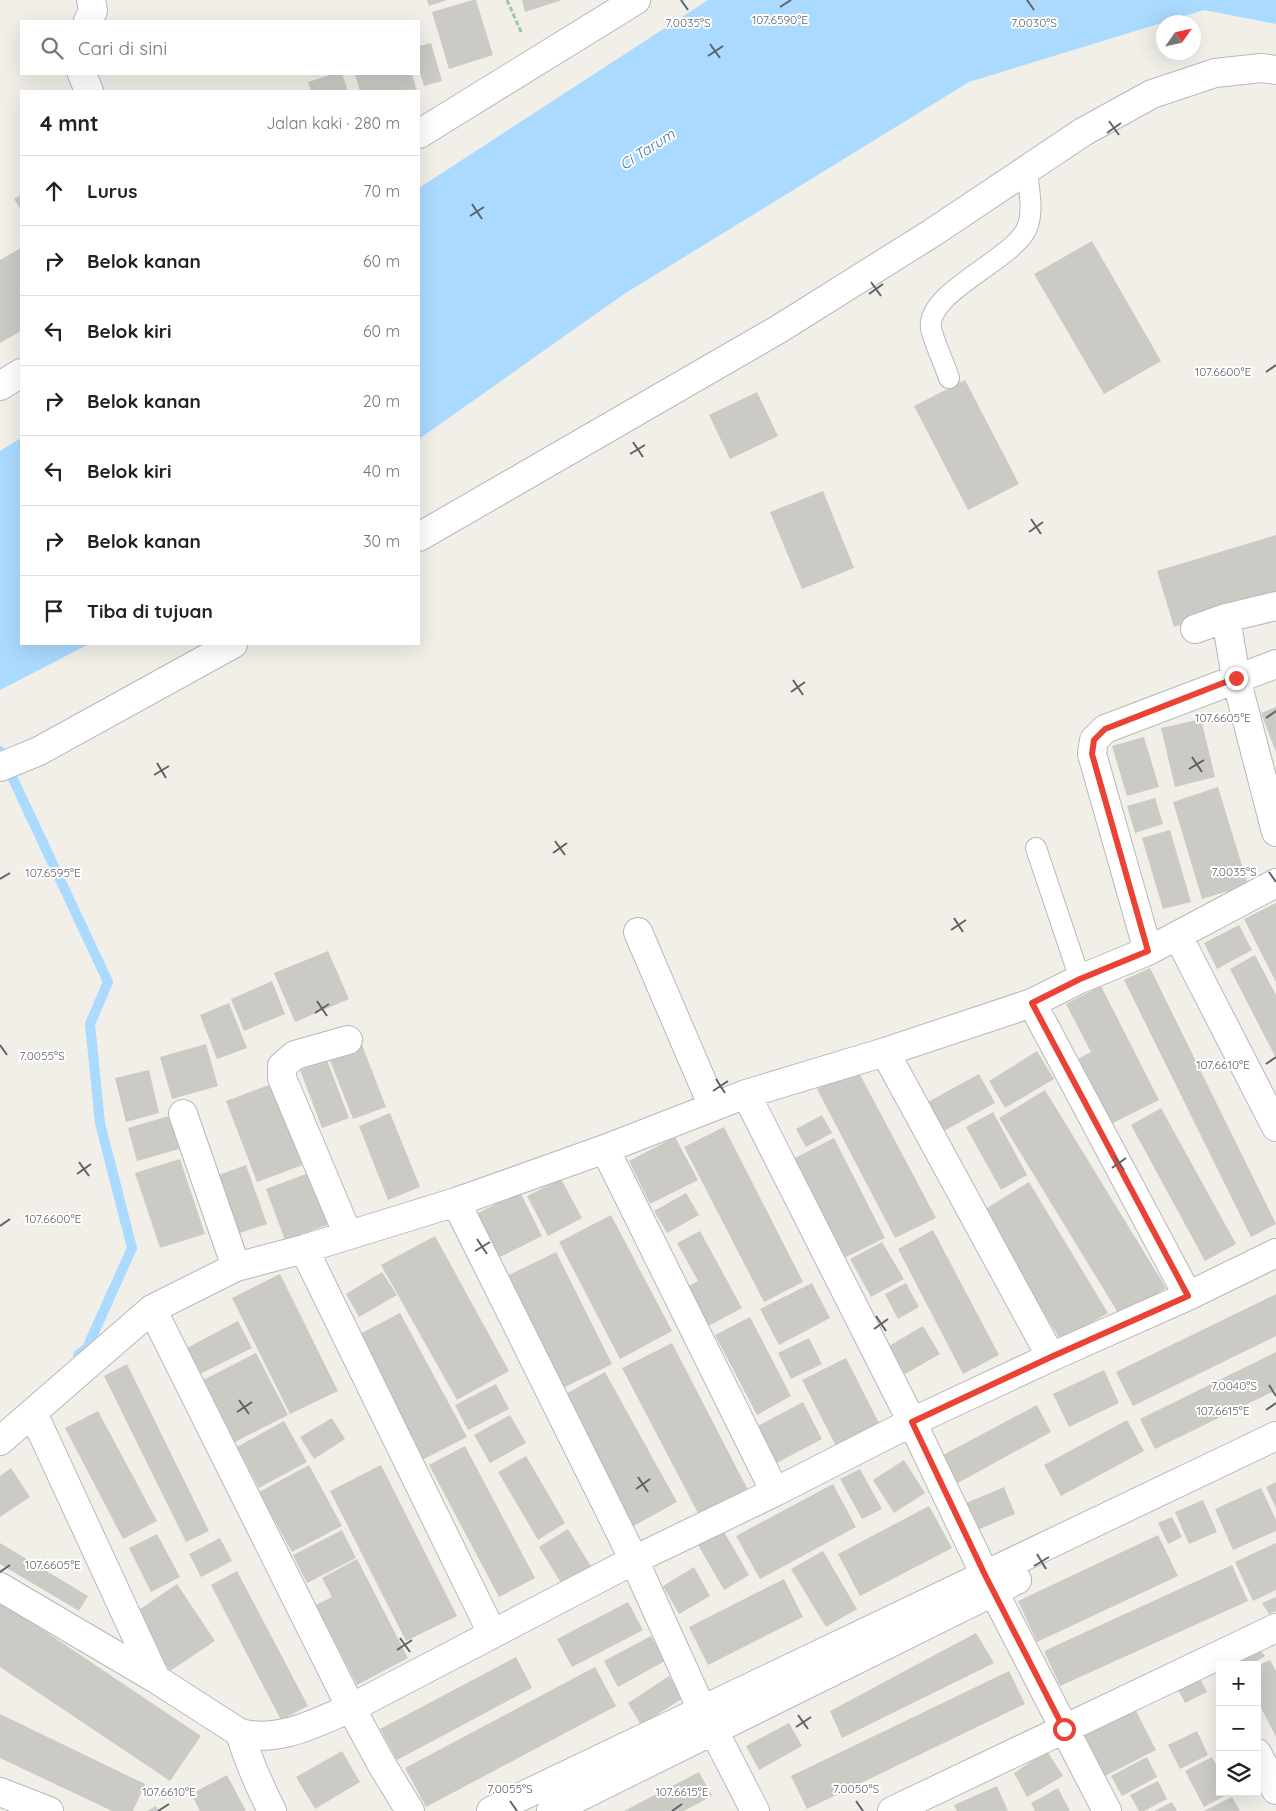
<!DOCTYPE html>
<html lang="id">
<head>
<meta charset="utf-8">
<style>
	body { margin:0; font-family:Quicksand,sans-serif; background:#f2f2f2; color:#222 }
	.controls { position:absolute; right:15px; bottom:15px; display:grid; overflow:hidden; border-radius:0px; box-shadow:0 5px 20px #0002 }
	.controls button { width:45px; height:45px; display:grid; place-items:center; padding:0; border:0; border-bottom:1px solid #e0e0e0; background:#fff; color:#222; font:25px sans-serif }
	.compass { position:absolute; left:1156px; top:15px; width:45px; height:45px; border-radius:50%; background:#fff; box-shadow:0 5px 20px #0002; rotate:56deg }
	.stop { position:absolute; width:15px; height:15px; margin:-11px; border:4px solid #ea4335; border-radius:50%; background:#fff }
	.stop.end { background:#ea4335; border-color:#fff; box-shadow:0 1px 5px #0008 }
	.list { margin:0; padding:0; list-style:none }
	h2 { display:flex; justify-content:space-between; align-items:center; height:65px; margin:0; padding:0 20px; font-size:21px }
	h2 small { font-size:16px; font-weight:400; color:#767676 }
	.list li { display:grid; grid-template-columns:32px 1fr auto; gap:15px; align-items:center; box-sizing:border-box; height:70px; padding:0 20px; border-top:1px solid #e0e0e0 }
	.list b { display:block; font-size:19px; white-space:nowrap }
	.list em { font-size:16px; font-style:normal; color:#767676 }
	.icon { flex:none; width:28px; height:28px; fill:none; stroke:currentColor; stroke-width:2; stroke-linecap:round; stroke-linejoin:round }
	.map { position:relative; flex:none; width:1276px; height:1811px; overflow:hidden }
	.search { position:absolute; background:#fff; box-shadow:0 5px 20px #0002; left:20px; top:20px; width:400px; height:55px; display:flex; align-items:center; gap:12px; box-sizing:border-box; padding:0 18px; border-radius:0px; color:#767676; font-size:19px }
	.panel { position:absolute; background:#fff; box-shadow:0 5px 20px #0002; left:20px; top:90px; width:400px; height:555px; border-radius:0px }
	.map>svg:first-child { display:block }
</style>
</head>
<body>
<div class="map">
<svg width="1276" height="1811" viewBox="0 0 1276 1811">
	<rect width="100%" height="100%" fill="#f1efe8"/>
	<path fill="#aadaff" d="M708,0H1276V24L1204,10L969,82L624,294L419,439V188Z
		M21,438V644H89L0,690V451Z"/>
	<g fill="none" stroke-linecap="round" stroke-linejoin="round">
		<path stroke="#aadaff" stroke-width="10" d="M0,751L108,982L90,1024L100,1123L132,1248L87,1348L78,1355"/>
	</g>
	<path fill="#cccac5" d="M427,0H447L429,6Z
		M473,0H476L493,55L449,69L432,12Z
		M522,0H562L525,12Z
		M431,43L442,81L424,86L419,70V46Z
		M333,74H342L348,91H311L308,82Z
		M355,74H412L417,91H360Z
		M21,195V210L14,199Z
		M1092,241L1161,361L1104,394L1034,274Z
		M21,248V331L0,343V260Z
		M965,380L1019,484L968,510L914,406Z
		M757,392L778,436L730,459L709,415Z
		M823,491L854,568L802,589L770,512Z
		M1276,535V596L1174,627L1157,571Z
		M1276,707V752L1261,713Z
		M1201,719L1215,777L1175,787L1161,728Z
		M1144,737L1159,787L1127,796L1112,746Z
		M1218,787L1248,885L1202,899L1173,802Z
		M1155,798L1163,824L1135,833L1127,806Z
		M1170,830L1191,902L1163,909L1142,838Z
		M1276,903V982L1244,919Z
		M1239,925L1252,950L1217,969L1204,943Z
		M328,951L349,999L295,1022L274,973Z
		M1255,955L1276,995V1058L1230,969Z
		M1150,968L1276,1224L1251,1237L1124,980Z
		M272,981L285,1014L244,1031L231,999Z
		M1101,986L1159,1100L1109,1125L1076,1060L1091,1052L1066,1004Z
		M229,1003L247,1048L217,1059L200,1015Z
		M206,1044L218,1086L172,1099L160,1057Z
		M362,1045L386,1107L353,1119L329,1058Z
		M1037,1051L1054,1079L1005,1108L989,1081Z
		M327,1060L349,1118L322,1128L300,1070Z
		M856,1067L936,1218L895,1238L817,1089Z
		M149,1070L159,1113L126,1122L115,1078Z
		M979,1074L995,1103L942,1132L926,1103Z
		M277,1082L308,1163L257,1182L226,1101Z
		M1045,1090L1166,1288L1120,1316L999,1118Z
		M1161,1108L1236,1244L1205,1261L1131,1125Z
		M993,1112L1027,1175L1001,1190L966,1127Z
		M390,1113L420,1187L388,1200L359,1126Z
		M822,1115L832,1133L806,1147L796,1129Z
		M169,1116L179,1149L137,1161L128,1128Z
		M724,1127L803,1282L764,1302L684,1147Z
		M675,1137L698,1180L650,1204L629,1161Z
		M834,1138L885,1238L844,1258L793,1159Z
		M180,1159L205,1234L160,1248L135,1173Z
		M246,1165L267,1224L237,1234L216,1176Z
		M311,1172L330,1224L285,1240L266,1189Z
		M561,1179L582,1218L548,1236L527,1196Z
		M1029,1182L1108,1313L1061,1341L982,1211Z
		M520,1192L542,1236L498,1258L476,1214Z
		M686,1193L699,1215L667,1233L654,1211Z
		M611,1215L672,1331L620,1359L559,1242Z
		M933,1230L999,1355L963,1374L898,1249Z
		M700,1231L742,1308L701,1330L680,1291L698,1281L677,1243Z
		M435,1236L509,1371L457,1400L381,1265Z
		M882,1242L904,1279L871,1297L850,1259Z
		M556,1252L612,1364L561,1389L505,1277Z
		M382,1272L397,1295L359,1317L346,1294Z
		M280,1274L338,1391L290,1414L232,1298Z
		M812,1283L830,1318L779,1345L760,1309Z
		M906,1283L919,1307L898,1319L885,1294Z
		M1276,1294V1336L1133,1406L1116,1372Z
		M400,1313L467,1437L422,1460L356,1336Z
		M750,1317L791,1396L757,1415L715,1335Z
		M238,1321L252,1348L196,1376L183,1350Z
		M923,1326L940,1354L905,1374L889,1346Z
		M809,1338L822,1364L791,1379L778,1353Z
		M672,1343L748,1490L699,1515L622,1368Z
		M1276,1352V1390L1155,1449L1140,1419Z
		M256,1353L288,1415L235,1442L203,1380Z
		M846,1358L879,1423L836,1446L802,1380Z
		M127,1364L209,1531L186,1542L104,1376Z
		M1104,1370L1119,1403L1069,1427L1053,1394Z
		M605,1372L677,1502L628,1529L557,1399Z
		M496,1384L509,1409L468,1430L455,1405Z
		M803,1402L822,1439L773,1465L754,1428Z
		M1037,1405L1051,1432L956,1484L941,1456Z
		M98,1411L157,1521L123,1539L65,1428Z
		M510,1415L526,1443L490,1463L474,1435Z
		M332,1418L345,1439L314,1459L300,1437Z
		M1127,1420L1144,1451L1061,1496L1044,1465Z
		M284,1421L307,1462L259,1488L237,1447Z
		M465,1446L535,1578L499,1597L429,1465Z
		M526,1456L565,1523L538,1540L498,1472Z
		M904,1460L925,1493L894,1513L873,1480Z
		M309,1465L342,1526L292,1552L259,1492Z
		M381,1465L457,1616L406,1641L330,1491Z
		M11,1468L30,1497L0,1517V1476Z
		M860,1469L882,1509L862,1519L840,1479Z
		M1276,1482V1508L1266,1487Z
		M833,1484L856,1527L760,1579L736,1536Z
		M1004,1487L1015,1514L975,1531L964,1504Z
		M1261,1488L1276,1520V1531L1233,1550L1215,1509Z
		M1203,1500L1217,1532L1189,1544L1175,1512Z
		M929,1506L952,1548L860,1596L838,1554Z
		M1172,1517L1182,1537L1168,1544L1158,1523Z
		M568,1529L595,1573L566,1591L539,1547Z
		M342,1530L356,1558L307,1583L293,1555Z
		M723,1530L749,1575L724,1590L698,1545Z
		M157,1534L180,1577L151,1592L129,1548Z
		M1158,1535L1178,1576L1037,1642L1018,1601Z
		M220,1538L232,1561L201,1577L189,1554Z
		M0,1543L88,1596L79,1611L0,1564Z
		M1276,1543V1590L1253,1601L1235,1562Z
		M823,1551L857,1609L826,1627L791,1569Z
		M357,1559L408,1658L357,1685L316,1605L332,1597L322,1578Z
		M1232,1565L1248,1601L1060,1686L1044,1651Z
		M694,1567L710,1596L679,1614L663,1586Z
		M237,1571L308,1706L281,1720L211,1585Z
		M784,1579L803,1617L708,1665L689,1627Z
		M177,1584L215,1641L170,1671L133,1614Z
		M1276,1597V1611L1269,1614L1262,1603Z
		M0,1601L201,1736L170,1781L0,1667Z
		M628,1602L643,1630L572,1667L557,1639Z
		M976,1633L994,1663L842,1738L830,1711Z
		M651,1636L665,1661L618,1687L604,1661Z
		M1256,1645L1265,1656L1251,1665H1230Z
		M516,1657L532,1688L397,1760L380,1729Z
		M1270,1660L1276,1671V1737L1257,1700V1666Z
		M595,1667L616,1706L426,1807L405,1768Z
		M1009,1671L1025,1704L807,1809L791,1776Z
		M669,1676L683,1698L641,1725L628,1703Z
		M1199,1676L1207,1692L1185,1703L1177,1688Z
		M1131,1701L1156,1750L1099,1779L1074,1730Z
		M0,1714L145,1784L133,1811H112L0,1758Z
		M789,1723L802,1746L759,1770L746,1746Z
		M1197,1731L1208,1755L1180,1769L1168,1745Z
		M342,1751L360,1782L315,1809L296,1777Z
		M1047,1751L1063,1776L1027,1797L1014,1773Z
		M1147,1757L1157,1777L1122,1796L1111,1776Z
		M1212,1757L1220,1772V1792H1232L1204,1807L1185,1771Z
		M699,1772L712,1796L684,1811H624Z
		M227,1775L246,1811H200L191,1794Z
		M1158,1781L1167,1799L1144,1811H1139L1130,1795Z
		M997,1786L1008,1811H957L954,1805Z
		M1058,1788L1070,1811H1035L1031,1803Z
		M1232,1797L1240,1811H1204Z
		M1172,1802L1177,1811H1154Z
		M156,1806L159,1811H147Z"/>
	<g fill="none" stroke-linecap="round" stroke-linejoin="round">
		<defs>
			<path id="service" d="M949,378C945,365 933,340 931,328C926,293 1010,261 1026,230C1035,212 1028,188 1027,170
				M1036,848L1080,979"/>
			<path id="minor" d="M88,21L93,11L91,0
				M82,74L89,91
				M419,134L636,0
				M0,386L21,373
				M419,537L779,329L932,233L1083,132L1152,94L1215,73L1261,68L1276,70
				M1226,618L1236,678L1276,832
				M1195,629L1226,618L1276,606
				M0,767L39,751L233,644
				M638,932L713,1107
				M1178,936L1276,1127
				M1148,951L1092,754L1094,740L1105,729L1276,664
				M1032,1003L1188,1296
				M348,1040L295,1055L282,1066V1078L348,1235
				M885,1052L1051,1357
				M746,1094L912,1422L985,1575L1107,1811
				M183,1114L236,1267
				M605,1149L775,1492
				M456,1202L634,1560L702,1710L714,1731L755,1811
				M304,1249L492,1633
				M152,1309L351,1708L634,1560L775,1492L912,1422L1051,1357L1188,1296L1276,1253
				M33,1413L156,1679
				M0,1441L152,1309L236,1267L304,1249L456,1202L605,1149L746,1094L885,1052L1032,1003L1080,979L1148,951L1276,883
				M0,1587L156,1679L240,1733C281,1743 314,1723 351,1708L382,1765L410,1811
				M240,1733C248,1761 259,1785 272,1811
				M1257,1753L1276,1790
				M0,1792L49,1811
				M491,1811L1276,1436
				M551,1811L1017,1580
				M892,1811L1276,1628"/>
		</defs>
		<use href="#service" stroke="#b5b8bc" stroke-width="22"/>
		<use href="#minor" stroke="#b5b8bc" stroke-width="30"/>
		<path stroke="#9cc7a9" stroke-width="3" stroke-dasharray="5 2.5" stroke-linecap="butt" d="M507,0L522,34"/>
		<use href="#service" stroke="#fff" stroke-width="20"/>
		<use href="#minor" stroke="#fff" stroke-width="28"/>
	</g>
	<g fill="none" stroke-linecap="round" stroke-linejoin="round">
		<path stroke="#ea4335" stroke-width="6" d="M1064,1729L985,1575L912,1422L1051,1357L1188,1296L1032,1003L1080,979L1148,951L1092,754L1094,740L1105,729L1236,678"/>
	</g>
	<path fill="none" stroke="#5f6368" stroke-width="2" d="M681,0L688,10M1027,0L1034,10M780,7L791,0M710,44L720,58M708,56L723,46M1109,121L1119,135M1107,133L1121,123M472,204L482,219M470,216L484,207M871,282L881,296M869,294L883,284M1266,372L1276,365M633,442L643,457M630,454L645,445M1031,519L1041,534M1029,532L1043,522M793,680L803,695M791,692L805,682M1266,718L1276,711M1192,757L1202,772M157,763L166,778M1189,769L1204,760M154,775L169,766M555,841L565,855M553,853L567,843M1269,872L1276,882M0,879L10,873M954,918L963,932M951,930L966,920M317,1001L327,1016M315,1013L329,1004M0,1045L7,1055M1266,1064L1276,1057M716,1079L725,1093M713,1091L728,1081M1114,1156L1124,1170M79,1162L89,1176M1112,1168L1126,1158M77,1174L91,1164M0,1226L10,1219M477,1239L487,1254M475,1251L490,1242M876,1316L886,1331M874,1329L888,1319M1269,1385L1276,1396M239,1400L249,1414M1266,1410L1276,1403M237,1412L252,1402M638,1477L648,1492M636,1489L650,1479M1037,1554L1046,1569M1034,1566L1049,1557M0,1572L10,1565M400,1638L410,1652M397,1650L412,1640M798,1715L808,1729M796,1727L811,1717M510,1801L517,1811M856,1801L863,1811M158,1811L169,1804M672,1811L682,1804"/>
	<g text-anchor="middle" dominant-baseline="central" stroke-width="4" stroke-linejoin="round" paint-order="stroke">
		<g font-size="15" font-style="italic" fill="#4174aa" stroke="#fff">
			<text transform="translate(647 149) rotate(-33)">Ci Tarum</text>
		</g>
	</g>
	<g font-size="12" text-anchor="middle" fill="#5f6368" stroke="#fff" stroke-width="4" stroke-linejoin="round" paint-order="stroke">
		<text x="780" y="24">107.6590°E</text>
		<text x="688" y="27">7.0035°S</text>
		<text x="1034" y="27">7.0030°S</text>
		<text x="1223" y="376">107.6600°E</text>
		<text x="1223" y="722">107.6605°E</text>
		<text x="1234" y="876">7.0035°S</text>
		<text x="53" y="877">107.6595°E</text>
		<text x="42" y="1060">7.0055°S</text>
		<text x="1223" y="1069">107.6610°E</text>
		<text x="53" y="1223">107.6600°E</text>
		<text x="1234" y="1390">7.0040°S</text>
		<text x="1223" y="1415">107.6615°E</text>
		<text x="53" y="1569">107.6605°E</text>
		<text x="510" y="1793">7.0055°S</text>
		<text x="856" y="1793">7.0050°S</text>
		<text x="169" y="1796">107.6610°E</text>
		<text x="682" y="1796">107.6615°E</text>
	</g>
</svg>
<div class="controls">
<button>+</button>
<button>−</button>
<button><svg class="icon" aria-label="layers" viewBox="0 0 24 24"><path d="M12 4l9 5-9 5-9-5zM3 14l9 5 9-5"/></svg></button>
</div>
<svg class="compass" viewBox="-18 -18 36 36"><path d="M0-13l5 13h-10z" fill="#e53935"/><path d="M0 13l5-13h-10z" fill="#767676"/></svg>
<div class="stop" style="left:1064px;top:1729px"></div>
<div class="stop end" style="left:1236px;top:678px"></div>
<div class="search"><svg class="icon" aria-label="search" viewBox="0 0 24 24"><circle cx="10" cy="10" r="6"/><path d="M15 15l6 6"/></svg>Cari di sini</div>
<section class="panel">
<h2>4 mnt<small>Jalan kaki · 280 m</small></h2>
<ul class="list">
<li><svg class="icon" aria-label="ahead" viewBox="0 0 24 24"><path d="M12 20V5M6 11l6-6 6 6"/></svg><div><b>Lurus</b></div><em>70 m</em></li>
<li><svg class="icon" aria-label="right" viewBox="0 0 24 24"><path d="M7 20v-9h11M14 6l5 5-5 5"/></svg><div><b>Belok kanan</b></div><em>60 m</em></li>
<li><svg class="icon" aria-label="left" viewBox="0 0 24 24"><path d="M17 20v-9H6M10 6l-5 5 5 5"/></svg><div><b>Belok kiri</b></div><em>60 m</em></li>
<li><svg class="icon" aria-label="right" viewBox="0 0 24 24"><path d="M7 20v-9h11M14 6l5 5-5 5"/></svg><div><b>Belok kanan</b></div><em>20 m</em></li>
<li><svg class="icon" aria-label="left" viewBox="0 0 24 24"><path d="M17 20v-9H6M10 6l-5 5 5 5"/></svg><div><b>Belok kiri</b></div><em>40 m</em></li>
<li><svg class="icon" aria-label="right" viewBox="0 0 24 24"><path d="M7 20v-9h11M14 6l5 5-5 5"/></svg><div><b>Belok kanan</b></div><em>30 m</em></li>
<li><svg class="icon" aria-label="arrive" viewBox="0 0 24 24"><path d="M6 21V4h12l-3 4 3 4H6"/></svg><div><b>Tiba di tujuan</b></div></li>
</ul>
</section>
</div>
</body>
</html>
